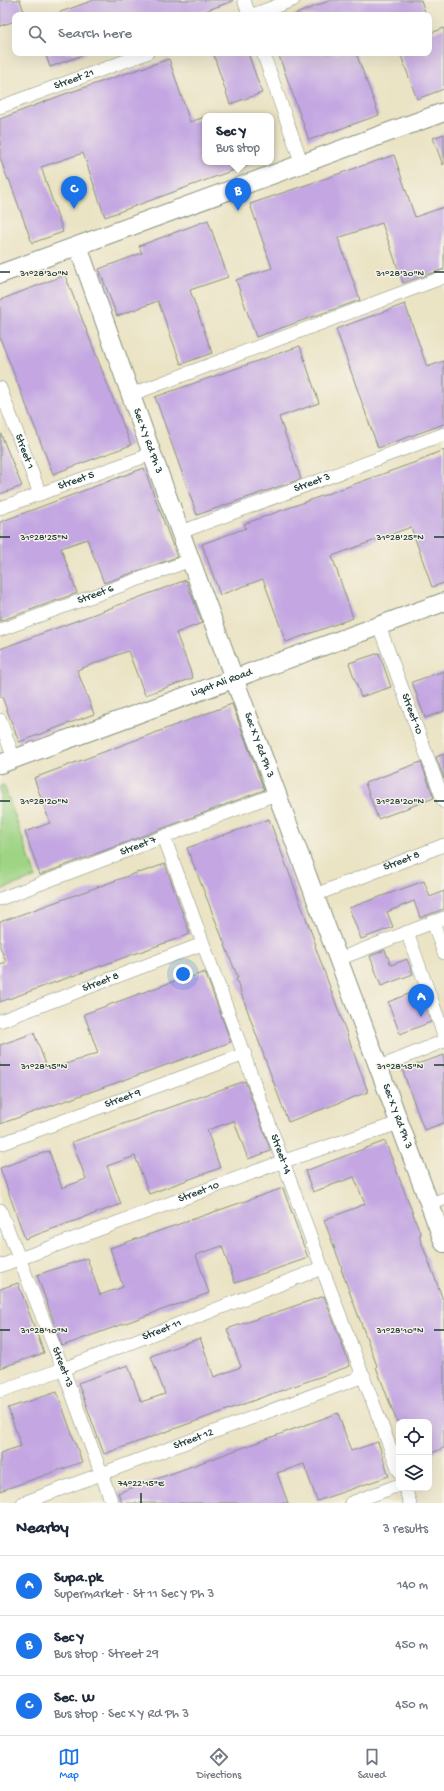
<!DOCTYPE html>
<html lang="en">
<head>
<meta charset="utf-8">
<style>
	body { margin:0; font-family:"Gochi Hand",sans-serif; background:#f2f2f3; color:#1f2937 }
	.controls { position:absolute; right:12px; bottom:12px; display:grid; overflow:hidden; border-radius:8px; box-shadow:0 4px 16px #0002 }
	.controls button { width:36px; height:36px; display:grid; place-items:center; padding:0; border:0; border-bottom:1px solid #e0e1e3; background:#fff; color:#1f2937; font:20px sans-serif }
	.you { position:absolute; left:183px; top:974px; width:14px; height:14px; margin:-10px; border:3px solid #fff; border-radius:50%; background:#1a73e8; box-shadow:0 0 0 6px #1a73e833 }
	.badge { display:grid; place-items:center; width:26px; height:26px; border-radius:50%; background:#1a73e8; color:#fff; font-size:13px; font-weight:700 }
	.pin { position:absolute; translate:-50% -33px; filter:drop-shadow(0 1px 2px #0008) }
	.pin::after { content:''; position:absolute; top:21px; width:14px; height:12px; background:inherit; clip-path:polygon(0 0,100% 0,50% 100%) }
	.popup { position:absolute; left:202px; top:113px; width:72px; height:52px; box-sizing:border-box; display:grid; place-content:center; border-radius:8px; background:#fff; filter:drop-shadow(0 1px 3px #0005); font-size:13px; white-space:nowrap; color:#747a83 }
	.popup b { font-size:15px; color:#1f2937 }
	.popup::after { content:''; position:absolute; left:50%; top:100%; margin-left:-8px; border:8px solid transparent; border-top-color:#fff }
	.list { margin:0; padding:0; list-style:none }
	h2 { display:flex; justify-content:space-between; align-items:center; height:52px; margin:0; padding:0 16px; font-size:17px }
	h2 small { font-size:13px; font-weight:400; color:#747a83 }
	.list li { display:grid; grid-template-columns:26px 1fr auto; gap:12px; align-items:center; box-sizing:border-box; height:60px; padding:0 16px; border-top:1px solid #e0e1e3 }
	.list b { display:block; font-size:15px; white-space:nowrap }
	.list p { margin:0; font-size:13px; white-space:nowrap; color:#747a83 }
	.list em { font-size:13px; font-style:normal; color:#747a83 }
	.icon { flex:none; width:22px; height:22px; fill:none; stroke:currentColor; stroke-width:2; stroke-linecap:round; stroke-linejoin:round }
	.map { position:relative; flex:none; width:444px; height:1503px; overflow:hidden }
	.search { position:absolute; background:#fff; box-shadow:0 4px 16px #0002; left:12px; right:12px; top:12px; height:44px; display:flex; align-items:center; gap:10px; box-sizing:border-box; padding:0 14px; border-radius:8px; color:#747a83; font-size:15px }
	.sheet { height:232px; background:#fff }
	nav { display:flex; justify-content:space-around; align-items:center; box-sizing:border-box; height:56px; border-top:1px solid #e0e1e3; background:#fff; font-size:11px; color:#747a83 }
	nav a { display:grid; justify-items:center; gap:2px }
	nav .on { color:#1a73e8 }
	.map>svg:first-child { display:block }
</style>
</head>
<body>
<div class="map">
<svg width="444" height="1503" viewBox="0 0 444 1503">
	<rect width="100%" height="100%" fill="#f7f3e8"/>
	<filter id="ink" filterUnits="userSpaceOnUse"><feTurbulence type="fractalNoise" baseFrequency=".025" numOctaves="2"/><feDisplacementMap in="SourceGraphic" scale="8" xChannelSelector="R" yChannelSelector="G"/><feConvolveMatrix kernelMatrix="1 2 1 2 8 2 1 2 1" color-interpolation-filters="sRGB"/></filter>
	<filter id="wash" filterUnits="userSpaceOnUse"><feTurbulence type="fractalNoise" baseFrequency=".012" numOctaves="4" result="noise"/><feDisplacementMap in="SourceGraphic" scale="16" xChannelSelector="R" yChannelSelector="G"/><feGaussianBlur stdDeviation="0.9" result="paint"/><feColorMatrix in="noise" values="0 0 0 0 0 0 0 0 0 0 0 0 0 0 0 0 0 1.4 0 .05"/><feComposite in="paint" operator="in"/></filter>
	<g filter="url(#wash)">
		<rect width="100%" height="100%" fill="#eae3c4"/>
		<path fill="#9fd485" stroke="#5f885c" d="M4,785L36,877L0,890V786Z"/>
		<g id="blocks">
			<path fill="#c3a6e2" d="M0,0H20L25,15H15V21L0,26Z
				M94,0H233V1L194,15H55V14Z
				M331,0H421L426,15H293Z
				M444,28V89L417,99L400,53H429V34Z
				M45,53H85V54L50,67Z
				M213,53H248L262,93L230,104Z
				M278,53H356L379,115L309,140Z
				M169,59L190,122L205,117V162H253V163L105,217L83,153L41,167L63,232L32,243L9,179L8,180L0,158V119L62,95Z
				M444,134V164L443,165L433,138Z
				M394,155L415,217L444,207V269L403,283L382,223L338,238L360,300L256,337L236,280L272,268L250,204Z
				M208,220L228,277L190,290L212,353L181,364L158,301L117,316L99,269L142,253L139,246Z
				M65,275L131,445L53,474L0,338V300Z
				M405,304L427,367L444,361V424L378,448L336,329Z
				M300,346L319,403L279,417L301,479L197,515L155,397Z
				M0,432L22,486L0,494Z
				M444,450V583L432,587L411,527L332,556L353,618L317,631L286,642L263,579L220,595L202,544L246,528L244,524L427,458L426,457Z
				M144,468L177,557L104,583L87,539L61,548L77,593L0,621V522Z
				M186,580L202,623L176,633L193,678L145,695L128,651L77,670L94,714L19,742L2,697H0V649Z
				M379,653L391,687L361,697L349,663Z
				M444,671V711L425,718L412,682Z
				M232,704L264,790L40,875L25,832L50,823L34,778Z
				M444,754V779L436,757Z
				M421,762L434,798L378,819L365,783Z
				M269,819L307,921L316,945L315,946L368,1092L288,1122L236,979L238,978L187,848Z
				M165,864L190,934L0,1002V964L6,962L0,947V922L139,872V873Z
				M424,881L430,897L444,891V909L420,918L414,901L387,912L393,927L361,939L349,908Z
				M385,950L391,965L407,959L413,974L381,986L370,956Z
				M205,972L231,1042L0,1124V1045L34,1033L48,1070L98,1053L84,1014L180,979V981Z
				M419,990L431,1022L400,1034L388,1002Z
				M444,1055V1123L424,1130L402,1069Z
				M245,1081L271,1151L248,1159L234,1121L207,1130L220,1168L149,1194L135,1156L107,1166L121,1204L25,1239L0,1168L49,1151L62,1188L86,1179L72,1142Z
				M385,1141L412,1211L421,1235L419,1236L444,1302V1448L429,1454V1422H397L376,1367L377,1366L341,1269L342,1268L324,1220L365,1204L354,1177L313,1192L305,1171Z
				M283,1188L308,1258L235,1283L222,1246L196,1255L209,1293L62,1346L37,1275L87,1258L100,1295L123,1287L110,1248Z
				M18,1283L44,1353L0,1368V1289Z
				M324,1296L350,1366L104,1454L78,1383L128,1365L141,1402L165,1394L151,1356L200,1338L214,1377L241,1367L227,1329Z
				M57,1392L82,1462L0,1491V1453L21,1446L8,1408Z
				M338,1413L351,1451L378,1442L389,1476L317,1501L304,1464L277,1473L288,1503H122L118,1493Z"/>
		</g>
	</g>
	<g filter="url(#ink)">
		<use href="#blocks" fill-opacity="0" stroke="#84907c" stroke-width="1"/>
		<g fill="none" stroke-linecap="round" stroke-linejoin="round">
			<defs>
				<g id="street">
					<path d="M244,0L249,15"/>
					<path d="M252,15L293,0"/>
					<path d="M263,53L302,164"/>
					<path id="s1" d="M0,107L147,53"/>
					<path id="s2" d="M0,388L40,494"/>
					<path d="M130,395L444,277"/>
					<path id="s3" d="M0,508L152,454"/>
					<path id="s4" d="M181,532L444,434"/>
					<path id="s5" d="M379,626L444,802"/>
					<path id="s6" d="M0,630L191,560"/>
					<path d="M0,720L14,759"/>
					<path id="s7" d="M164,837L322,1268L399,1471"/>
					<path id="s8" d="M315,895L444,845"/>
					<path id="s9" d="M0,899L276,794"/>
					<path d="M433,922L444,953"/>
					<path d="M407,932L444,1035"/>
					<path d="M339,959L444,918"/>
					<path id="s10" d="M0,1021L202,944"/>
					<path d="M380,1067L444,1041"/>
					<path id="s11" d="M0,1144L245,1054"/>
					<path d="M430,1204L444,1199"/>
					<path id="s12" d="M0,1210L63,1369L112,1503"/>
					<path id="s13" d="M0,1266L284,1161L399,1123"/>
					<path id="s14" d="M0,1391L63,1369L322,1268"/>
					<path d="M405,1488L410,1503"/>
					<path id="s15" d="M23,1503L364,1376"/>
					<path d="M351,1503L399,1485"/>
				</g>
				<g id="secondary">
					<path id="s16" d="M78,246C195,580 321,911 444,1243"/>
					<path d="M0,274L444,112"/>
					<path id="s17" d="M0,764L444,602"/>
				</g>
			</defs>
			<use href="#street" stroke="#84907c" stroke-width="14"/>
			<use href="#secondary" stroke="#84907c" stroke-width="20"/>
			<use href="#street" stroke="#fff" stroke-width="13"/>
			<use href="#secondary" stroke="#fff" stroke-width="18"/>
		</g>
	</g>
	<path fill="none" stroke="#1f3d34" stroke-width="1.5" d="M0,272H10M434,272H444M0,537H10M434,537H444M0,801H10M434,801H444M0,1065H10M434,1065H444M0,1330H10M434,1330H444M141,1493V1503"/>
	<g text-anchor="middle" dominant-baseline="central" stroke-width="3" stroke-linejoin="round" paint-order="stroke">
		<g font-size="11" fill="#1f3d34" stroke="#f7f3e8">
			<text stroke="none"><textPath href="#s1" startOffset="79">Street 21</textPath></text>
			<text stroke="none"><textPath href="#s16" startOffset="207">Sec X Y Rd Ph 3</textPath></text>
			<text stroke="none"><textPath href="#s2" startOffset="68">Street 1</textPath></text>
			<text stroke="none"><textPath href="#s3" startOffset="81">Street 5</textPath></text>
			<text stroke="none"><textPath href="#s4" startOffset="140">Street 3</textPath></text>
			<text stroke="none"><textPath href="#s6" startOffset="102">Street 6</textPath></text>
			<text stroke="none"><textPath href="#s17" startOffset="236">Liqat Ali Road</textPath></text>
			<text stroke="none"><textPath href="#s5" startOffset="94">Street 10</textPath></text>
			<text stroke="none"><textPath href="#s16" startOffset="531">Sec X Y Rd Ph 3</textPath></text>
			<text stroke="none"><textPath href="#s9" startOffset="148">Street 7</textPath></text>
			<text stroke="none"><textPath href="#s8" startOffset="93">Street 8</textPath></text>
			<text stroke="none"><textPath href="#s10" startOffset="108">Street 8</textPath></text>
			<text stroke="none"><textPath href="#s11" startOffset="131">Street 9</textPath></text>
			<text stroke="none"><textPath href="#s16" startOffset="927">Sec X Y Rd Ph 3</textPath></text>
			<text stroke="none"><textPath href="#s7" startOffset="338">Street 14</textPath></text>
			<text stroke="none"><textPath href="#s13" startOffset="212">Street 10</textPath></text>
			<text stroke="none"><textPath href="#s14" startOffset="173">Street 11</textPath></text>
			<text stroke="none"><textPath href="#s12" startOffset="169">Street 13</textPath></text>
			<text stroke="none"><textPath href="#s15" startOffset="182">Street 12</textPath></text>
		</g>
	</g>
	<g font-size="10" text-anchor="middle" fill="#1f3d34" stroke="#f7f3e8" stroke-width="3" stroke-linejoin="round" paint-order="stroke">
		<text x="44" y="276">31°28'30"N</text>
		<text x="400" y="276">31°28'30"N</text>
		<text x="44" y="540">31°28'25"N</text>
		<text x="400" y="540">31°28'25"N</text>
		<text x="44" y="804">31°28'20"N</text>
		<text x="400" y="804">31°28'20"N</text>
		<text x="44" y="1069">31°28'15"N</text>
		<text x="400" y="1069">31°28'15"N</text>
		<text x="44" y="1333">31°28'10"N</text>
		<text x="400" y="1333">31°28'10"N</text>
		<text x="141" y="1486">74°22'15"E</text>
	</g>
</svg>
<div class="controls">
<button><svg class="icon" aria-label="locate" viewBox="0 0 24 24"><circle cx="12" cy="12" r="6"/><path d="M12 2v4M12 18v4M2 12h4M18 12h4"/></svg></button>
<button><svg class="icon" aria-label="layers" viewBox="0 0 24 24"><path d="M12 4l9 5-9 5-9-5zM3 14l9 5 9-5"/></svg></button>
</div>
<div class="you"></div>
<div class="pin badge" style="left:421px;top:1017px">A</div>
<div class="pin badge" style="left:238px;top:211px">B</div>
<div class="popup"><b>Sec Y</b>Bus stop</div>
<div class="pin badge" style="left:74px;top:209px">C</div>
<div class="search"><svg class="icon" aria-label="search" viewBox="0 0 24 24"><circle cx="10" cy="10" r="6"/><path d="M15 15l6 6"/></svg>Search here</div>
</div>
<section class="sheet">
<h2>Nearby<small>3 results</small></h2>
<ul class="list">
<li><span class="badge">A</span><div><b>Supa.pk</b><p>Supermarket · St 11 Sec Y Ph 3</p></div><em>140 m</em></li>
<li><span class="badge">B</span><div><b>Sec Y</b><p>Bus stop · Street 29</p></div><em>450 m</em></li>
<li><span class="badge">C</span><div><b>Sec. W</b><p>Bus stop · Sec X Y Rd Ph 3</p></div><em>450 m</em></li>
</ul>
</section>
<nav>
<a class="on"><svg class="icon" aria-label="map" viewBox="0 0 24 24"><path d="M3 6l6-2 6 2 6-2v14l-6 2-6-2-6 2zM9 4v14M15 6v14"/></svg>Map</a>
<a><svg class="icon" aria-label="directions" viewBox="0 0 24 24"><path d="M12 3l9 9-9 9-9-9zM9 14v-3h6M13 9l2 2-2 2"/></svg>Directions</a>
<a><svg class="icon" aria-label="saved" viewBox="0 0 24 24"><path d="M7 4h10v16l-5-4-5 4z"/></svg>Saved</a>
</nav>
</body>
</html>
